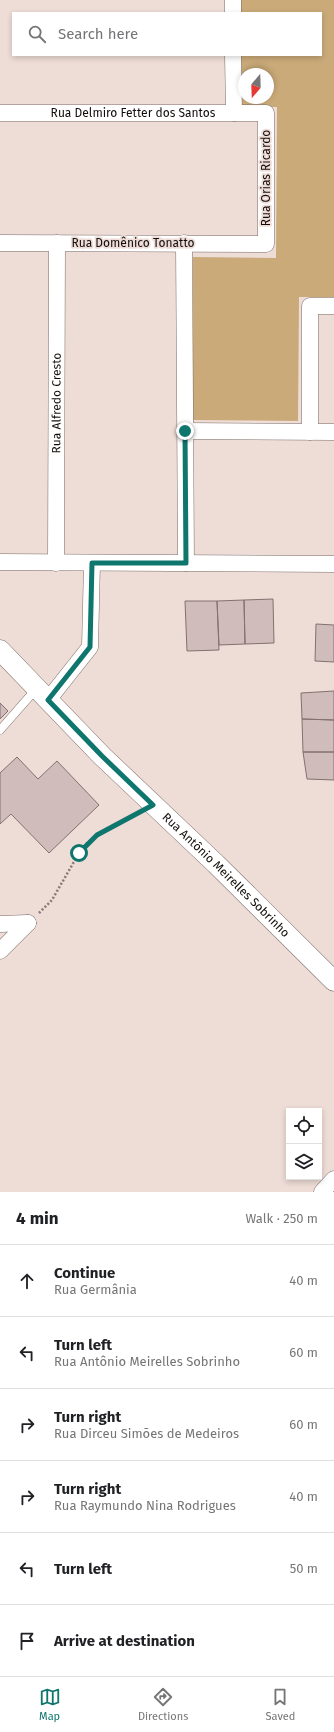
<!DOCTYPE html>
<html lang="en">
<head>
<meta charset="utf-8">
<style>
	body { margin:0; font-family:"Fira Sans",sans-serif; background:#f6f6f6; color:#202124 }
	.controls { position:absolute; right:12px; bottom:12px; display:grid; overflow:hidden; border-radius:0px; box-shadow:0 2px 6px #0003 }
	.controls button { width:36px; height:36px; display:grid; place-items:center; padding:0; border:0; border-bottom:1px solid #e0e0e0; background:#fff; color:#202124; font:20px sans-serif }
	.compass { position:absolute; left:238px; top:68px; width:36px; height:36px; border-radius:50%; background:#fff; box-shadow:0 2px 6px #0003; rotate:199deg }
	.stop { position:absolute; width:12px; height:12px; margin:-9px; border:3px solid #0f766e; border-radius:50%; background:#fff }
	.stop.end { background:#0f766e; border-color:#fff; box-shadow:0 1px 4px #0008 }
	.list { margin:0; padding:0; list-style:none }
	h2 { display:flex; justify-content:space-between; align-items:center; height:52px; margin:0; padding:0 16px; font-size:17px }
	h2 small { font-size:13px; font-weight:400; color:#757577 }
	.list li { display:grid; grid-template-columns:26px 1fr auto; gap:12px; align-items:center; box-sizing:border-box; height:72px; padding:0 16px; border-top:1px solid #e0e0e0 }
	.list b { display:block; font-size:15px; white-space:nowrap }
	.list p { margin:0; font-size:13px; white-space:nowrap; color:#757577 }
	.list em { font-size:13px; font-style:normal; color:#757577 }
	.icon { flex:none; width:22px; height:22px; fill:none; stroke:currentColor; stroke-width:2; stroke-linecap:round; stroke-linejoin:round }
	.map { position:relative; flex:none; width:334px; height:1192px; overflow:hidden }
	.search { position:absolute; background:#fff; box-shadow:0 2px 6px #0003; left:12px; right:12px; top:12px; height:44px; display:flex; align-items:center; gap:10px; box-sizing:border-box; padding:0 14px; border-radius:0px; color:#757577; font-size:15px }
	.sheet { height:484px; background:#fff }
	nav { display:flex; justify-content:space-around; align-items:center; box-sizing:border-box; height:56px; border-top:1px solid #e0e0e0; background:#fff; font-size:11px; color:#757577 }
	nav a { display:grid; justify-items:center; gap:2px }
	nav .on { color:#0f766e }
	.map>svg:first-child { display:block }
</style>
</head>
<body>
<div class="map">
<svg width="334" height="1192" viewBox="0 0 334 1192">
	<rect width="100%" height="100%" fill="#eedcd6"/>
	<path fill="#caaa79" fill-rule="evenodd" d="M240,0H334V297H299L298,421L192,420L193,257L276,258L277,107H239V55H321V13H239ZM244,74H268V98H244Z"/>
	<path fill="#cfbcbb" stroke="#827170" d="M273,599L274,643L245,644L244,600Z
		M244,600L245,644L219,645L217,601Z
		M185,601H217L219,650L187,651Z
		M316,624L334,625V662L315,661Z
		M334,691V720L302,719L301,693Z
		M0,703L8,711L0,719Z
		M302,719L334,720V752H303Z
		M303,752H334V780L307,779Z
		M17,757L38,779L57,761L99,805L49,853L11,814L0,824V773Z"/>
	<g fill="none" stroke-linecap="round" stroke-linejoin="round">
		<defs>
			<path id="service" d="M0,730L37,688"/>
			<g id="minor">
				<path d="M233,0V13"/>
				<path d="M233,55L234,113"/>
				<path id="s1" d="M0,113H266V244L0,243"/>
				<path d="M184,243L186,563"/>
				<path d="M185,431L334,432"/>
				<path d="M310,432V306H334"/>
				<path d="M0,562L334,564"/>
				<path id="s2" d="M56,563L57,243"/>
				<path d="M48,700L90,647L92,563"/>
				<path d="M0,924L28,923"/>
				<path d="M0,951L28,923"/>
				<path d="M322,1192L334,1179"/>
			</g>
			<g id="tertiary">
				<path id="s3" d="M0,650L102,756L216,864L334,981"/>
			</g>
		</defs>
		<use href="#service" stroke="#7c6d67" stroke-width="9"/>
		<use href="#minor" stroke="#7c6d67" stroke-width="17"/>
		<use href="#tertiary" stroke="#7c6d67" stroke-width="21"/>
		<path stroke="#857a76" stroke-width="2.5" stroke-dasharray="2 2" stroke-linecap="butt" d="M39,913L52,900L79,853L87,843L97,835L137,814"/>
		<use href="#service" stroke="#fff" stroke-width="8"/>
		<use href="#minor" stroke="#fff" stroke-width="16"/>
		<use href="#tertiary" stroke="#fff" stroke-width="20"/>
	</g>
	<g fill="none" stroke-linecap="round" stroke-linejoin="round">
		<path stroke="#0f766e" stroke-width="5" d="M79,853L97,835L153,805L102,756L48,700L90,647L92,563H186L185,431"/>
	</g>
	<g text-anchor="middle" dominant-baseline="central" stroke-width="3.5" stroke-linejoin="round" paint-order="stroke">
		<g font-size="12" fill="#120d0b" stroke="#eedcd6">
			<text stroke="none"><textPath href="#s1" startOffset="133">Rua Delmiro Fetter dos Santos</textPath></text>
			<text transform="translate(266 178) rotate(-90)">Rua Orias Ricardo</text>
			<text x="133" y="243">Rua Domênico Tonatto</text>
			<text stroke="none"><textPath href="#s2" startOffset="160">Rua Alfredo Cresto</textPath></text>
			<text stroke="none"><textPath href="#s3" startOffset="319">Rua Antônio Meirelles Sobrinho</textPath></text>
		</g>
	</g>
</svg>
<div class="controls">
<button><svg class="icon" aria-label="locate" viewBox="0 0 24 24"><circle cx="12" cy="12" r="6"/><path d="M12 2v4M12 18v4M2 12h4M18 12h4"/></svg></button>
<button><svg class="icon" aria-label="layers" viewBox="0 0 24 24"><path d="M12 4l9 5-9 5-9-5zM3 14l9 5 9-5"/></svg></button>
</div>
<svg class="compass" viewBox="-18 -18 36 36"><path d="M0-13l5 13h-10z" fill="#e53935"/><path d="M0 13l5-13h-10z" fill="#757577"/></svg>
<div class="stop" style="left:79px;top:853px"></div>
<div class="stop end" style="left:185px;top:431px"></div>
<div class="search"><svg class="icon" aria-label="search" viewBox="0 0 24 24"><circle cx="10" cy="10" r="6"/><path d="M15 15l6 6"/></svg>Search here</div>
</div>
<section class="sheet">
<h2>4 min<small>Walk · 250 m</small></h2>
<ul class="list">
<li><svg class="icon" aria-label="ahead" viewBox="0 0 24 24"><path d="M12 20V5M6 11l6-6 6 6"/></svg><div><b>Continue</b><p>Rua Germânia</p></div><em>40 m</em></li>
<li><svg class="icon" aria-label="left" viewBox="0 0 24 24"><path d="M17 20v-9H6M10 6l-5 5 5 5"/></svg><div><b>Turn left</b><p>Rua Antônio Meirelles Sobrinho</p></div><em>60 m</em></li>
<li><svg class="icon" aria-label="right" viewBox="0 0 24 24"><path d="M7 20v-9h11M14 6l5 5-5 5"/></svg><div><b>Turn right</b><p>Rua Dirceu Simões de Medeiros</p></div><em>60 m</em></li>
<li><svg class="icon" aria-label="right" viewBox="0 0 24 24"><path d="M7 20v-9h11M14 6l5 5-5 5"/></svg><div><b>Turn right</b><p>Rua Raymundo Nina Rodrigues</p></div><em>40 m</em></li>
<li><svg class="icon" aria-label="left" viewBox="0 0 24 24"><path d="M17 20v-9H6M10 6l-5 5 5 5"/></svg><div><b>Turn left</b></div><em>50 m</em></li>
<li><svg class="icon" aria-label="arrive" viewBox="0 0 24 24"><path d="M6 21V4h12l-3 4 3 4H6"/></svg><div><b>Arrive at destination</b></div></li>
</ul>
</section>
<nav>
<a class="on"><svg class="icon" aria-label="map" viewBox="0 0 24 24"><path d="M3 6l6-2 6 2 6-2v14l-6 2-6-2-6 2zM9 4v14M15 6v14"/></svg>Map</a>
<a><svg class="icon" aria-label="directions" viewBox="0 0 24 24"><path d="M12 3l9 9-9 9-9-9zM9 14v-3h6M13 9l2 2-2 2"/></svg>Directions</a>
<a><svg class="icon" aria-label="saved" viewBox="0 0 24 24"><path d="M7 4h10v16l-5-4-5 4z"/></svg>Saved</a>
</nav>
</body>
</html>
